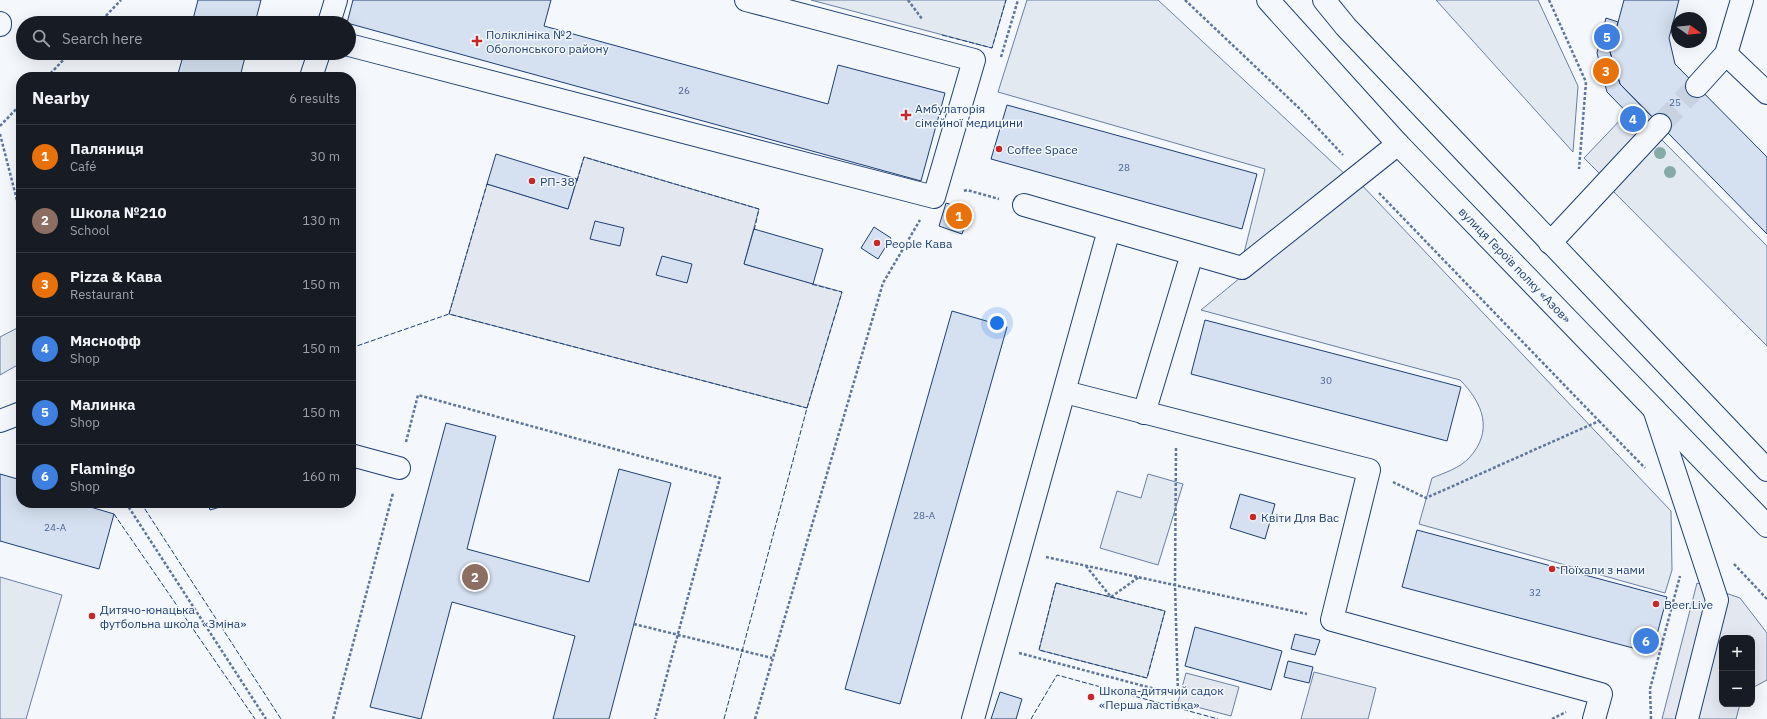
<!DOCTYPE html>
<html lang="en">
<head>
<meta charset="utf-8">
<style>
	body { margin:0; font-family:"IBM Plex Sans",sans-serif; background:#242831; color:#f1f3f6 }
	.controls { position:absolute; right:12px; bottom:12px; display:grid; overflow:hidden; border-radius:8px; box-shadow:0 4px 16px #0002 }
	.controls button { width:36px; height:36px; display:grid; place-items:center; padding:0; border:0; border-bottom:1px solid #363941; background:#171b24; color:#f1f3f6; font:20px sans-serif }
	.compass { position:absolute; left:1671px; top:12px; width:36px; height:36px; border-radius:50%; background:#171b24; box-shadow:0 4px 16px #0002; rotate:105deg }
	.you { position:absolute; left:997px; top:323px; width:14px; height:14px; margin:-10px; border:3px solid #fff; border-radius:50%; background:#1a73e8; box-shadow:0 0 0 6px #1a73e833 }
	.badge { display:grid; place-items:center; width:26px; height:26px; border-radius:50%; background:#c62828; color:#fff; font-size:13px; font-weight:700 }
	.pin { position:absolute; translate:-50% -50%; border:2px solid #fff; box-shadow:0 1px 4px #0006 }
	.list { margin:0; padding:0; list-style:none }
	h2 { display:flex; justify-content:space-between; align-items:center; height:52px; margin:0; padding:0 16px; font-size:17px }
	h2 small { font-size:13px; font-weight:400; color:#9ea1a6 }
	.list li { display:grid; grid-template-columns:26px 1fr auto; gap:12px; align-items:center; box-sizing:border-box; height:64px; padding:0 16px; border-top:1px solid #363941 }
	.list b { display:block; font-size:15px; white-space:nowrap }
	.list p { margin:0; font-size:13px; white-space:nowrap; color:#9ea1a6 }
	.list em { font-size:13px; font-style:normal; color:#9ea1a6 }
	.icon { flex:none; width:22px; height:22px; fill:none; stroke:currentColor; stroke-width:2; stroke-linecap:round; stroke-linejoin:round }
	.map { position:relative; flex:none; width:1767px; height:719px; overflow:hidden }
	.search { position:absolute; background:#171b24; box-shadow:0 4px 16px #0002; left:16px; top:16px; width:340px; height:44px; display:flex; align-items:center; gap:10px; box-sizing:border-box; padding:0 14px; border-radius:22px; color:#9ea1a6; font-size:15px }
	.panel { position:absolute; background:#171b24; box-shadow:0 4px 16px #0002; left:16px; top:72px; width:340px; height:436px; border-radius:16px }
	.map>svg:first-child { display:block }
</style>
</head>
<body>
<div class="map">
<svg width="1767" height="719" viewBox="0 0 1767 719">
	<rect width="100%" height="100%" fill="#f4f7fb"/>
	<path fill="#e3e9f0" stroke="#687fa3" d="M811,0H1006L992,48Z
		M1027,0H1158L1348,177L1243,257L1265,169L998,92Z
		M1436,0H1538L1578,86L1573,152Z
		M1662,140L1767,246V346L1612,190Z
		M1358,181L1671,511L1672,570L1665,593L1419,524L1432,478C1444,473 1460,468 1469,458C1494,431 1483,403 1460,380L1201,310Z
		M21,326V363L0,375V337Z
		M1148,474L1183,484L1158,565L1100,548L1117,491L1141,498Z
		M0,577L62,595L26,719H0Z
		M1056,583L1165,611L1147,678L1039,650Z"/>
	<path fill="#e3e8f0" stroke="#687fa3" d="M1625,115L1645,134L1604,178L1584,158Z
		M584,157L759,209L744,264L842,292L807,408L449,314L487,184L568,209Z
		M1697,583L1740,598L1767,633V680L1752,688V638H1722V704H1740L1736,719H1662Z
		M1314,672L1376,688L1368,719H1301Z
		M1186,673L1239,687L1231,716L1178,702Z"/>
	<path fill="#d5e0f0" stroke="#1d3f73" d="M198,0H261L255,23H192Z
		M353,0H551L544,26L828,104L838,65L945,93L921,181L347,23Z
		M1624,0H1679L1669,38L1675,64L1767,157V234L1620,84L1610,52Z
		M1606,18L1618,22L1610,52L1620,84L1657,122L1647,133L1607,92L1597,53Z
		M184,53H246L240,77H177Z
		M1007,105L1257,174L1242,229L991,159Z
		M496,154L577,179L568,209L487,184Z
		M946,203L970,211L962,234L939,226Z
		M595,221L624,228L620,246L590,239Z
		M874,227L891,238L878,259L861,248Z
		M754,229L823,249L813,284L744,264Z
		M662,256L692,264L687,283L656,275Z
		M952,311L1007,327L900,704L845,689Z
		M1205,320L1461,387L1447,441L1191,374Z
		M446,423L496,436L467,549L589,582L619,469L671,483L609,719H553L575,636L452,602L421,719L370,707Z
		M0,474L21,480V503H77L114,514L99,569L0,541Z
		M1240,494L1275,504L1265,539L1230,528Z
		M208,503H226L227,505L210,510Z
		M1417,530L1667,597L1652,653L1402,587Z
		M1195,627L1282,651L1271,690L1185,666Z
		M1295,634L1320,640L1315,655L1291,649Z
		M1288,661L1313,667L1309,683L1284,677Z
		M1000,692L1022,699L1016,719H991Z"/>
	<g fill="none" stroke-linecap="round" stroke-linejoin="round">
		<path stroke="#c9d2e0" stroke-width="22" stroke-dasharray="22 11" stroke-linecap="butt" d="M1660,125L1697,86"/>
		<defs>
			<path id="minor" d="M329,23L336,0
				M0,25V23
				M349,45L934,197L974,60L746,0
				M1726,54L1767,93
				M311,77L319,53
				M1697,86L1726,54L1742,0
				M1024,205L1242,268L1398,144
				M1550,243L1660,125
				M1065,392L1369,470L1332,620L1601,694L1594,719
				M1654,409L1717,600L1687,719
				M1144,413L1192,254
				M0,421L21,413
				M351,455L399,468
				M973,719L1109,230"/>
			<path id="major" d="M1268,0L1398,144L1767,526
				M1324,0L1346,27L1767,470"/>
		</defs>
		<use href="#minor" stroke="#1d3f73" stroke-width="24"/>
		<use href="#major" stroke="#1d3f73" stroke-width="24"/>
		<path stroke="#5e769c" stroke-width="2.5" stroke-dasharray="3 2" stroke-linecap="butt" d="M908,0L922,19
			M1185,0L1299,108L1343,155
			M1549,0L1586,82L1579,169
			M99,23L121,0
			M1001,57L1018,0
			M47,77L70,53
			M0,126L21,104
			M0,134L21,216
			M964,191L967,190L999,199
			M1379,193L1599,421L1426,498L1393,482
			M1599,421L1645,468
			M406,442L418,395L720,478L655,719
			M1176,448L1175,585L1178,695
			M126,503L266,719
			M1046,557L1307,614
			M1734,564L1767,599
			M1086,566L1111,597L1139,577
			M634,624L772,658
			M1019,653L1178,695
			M1178,695L1185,686
			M333,719L393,493
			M755,719L883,283L920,220
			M1552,719L1566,712
			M1651,719L1650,689L1680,576"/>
		<use href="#minor" stroke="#f4f7fb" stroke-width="22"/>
		<use href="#major" stroke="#f4f7fb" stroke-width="22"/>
		<path stroke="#1d3f73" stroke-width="1" stroke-dasharray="5 2" stroke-linecap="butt" d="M942,35L992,48L1006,0
			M577,181L584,157L759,209L754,231
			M489,185L487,184L449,314L807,408
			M351,348L449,314
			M141,503L281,719
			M114,514L255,719
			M1056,583L1165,611L1147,678L1039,650Z
			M724,719L807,408L842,292L811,284
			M1031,719L1057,675L1218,719"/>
	</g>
	<g fill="#86aba6">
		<circle cx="1660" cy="153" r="6"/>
		<circle cx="1670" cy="172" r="6"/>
	</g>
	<g fill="#c62828" stroke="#f4f7fb" stroke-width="1.5">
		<path d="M475 35h4v4h4v4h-4v4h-4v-4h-4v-4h4z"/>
		<path d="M904 109h4v4h4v4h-4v4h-4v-4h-4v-4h4z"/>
		<circle cx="999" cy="149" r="4"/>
		<circle cx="532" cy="181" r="4"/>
		<circle cx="877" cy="243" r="4"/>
		<circle cx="1253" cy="517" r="4"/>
		<circle cx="1552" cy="569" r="4"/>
		<circle cx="1656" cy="604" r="4"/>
		<circle cx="92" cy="616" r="4"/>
		<circle cx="1091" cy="697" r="4"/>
	</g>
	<g text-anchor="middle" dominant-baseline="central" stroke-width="3" stroke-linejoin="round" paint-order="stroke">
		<g font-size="10" fill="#4b6792">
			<text x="684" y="90">26</text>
			<text x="1675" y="102">25</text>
			<text x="1124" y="167">28</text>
			<text x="1326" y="380">30</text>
			<text x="924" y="515">28-А</text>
			<text x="55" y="527">24-А</text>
			<text x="1535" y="592">32</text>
		</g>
		<g font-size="12" fill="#1d3f73" stroke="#f4f7fb" text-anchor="start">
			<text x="486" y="34">Поліклініка №2<tspan x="486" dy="14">Оболонського району</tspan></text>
			<text x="915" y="108">Амбулаторія<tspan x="915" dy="14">сімейної медицини</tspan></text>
			<text x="1007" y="149">Coffee Space</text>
			<text x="540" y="181">РП-38</text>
			<text x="885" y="243">People Кава</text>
			<text x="1261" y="517">Квіти Для Вас</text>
			<text x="1560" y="569">Поїхали з нами</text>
			<text x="1664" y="604">Beer.Live</text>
			<text x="100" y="609">Дитячо-юнацька<tspan x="100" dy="14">футбольна школа «Зміна»</tspan></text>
			<text x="1099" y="690">Школа-дитячий садок<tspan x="1099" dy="14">«Перша ластівка»</tspan></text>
		</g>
		<g font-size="12" fill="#1d3f73" stroke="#f4f7fb">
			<text transform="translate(1515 265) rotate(46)">вулиця Героїв полку «Азов»</text>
		</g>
	</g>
</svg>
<div class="controls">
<button>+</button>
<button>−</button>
</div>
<svg class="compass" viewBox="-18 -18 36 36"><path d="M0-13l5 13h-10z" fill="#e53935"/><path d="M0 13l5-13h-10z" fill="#9ea1a6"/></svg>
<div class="you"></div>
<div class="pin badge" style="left:959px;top:216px;background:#e8710a">1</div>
<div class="pin badge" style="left:475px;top:577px;background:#8d6e63">2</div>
<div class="pin badge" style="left:1606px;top:71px;background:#e8710a">3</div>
<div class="pin badge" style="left:1633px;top:119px;background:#3f7fe0">4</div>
<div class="pin badge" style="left:1607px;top:37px;background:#3f7fe0">5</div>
<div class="pin badge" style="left:1646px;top:641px;background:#3f7fe0">6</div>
<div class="search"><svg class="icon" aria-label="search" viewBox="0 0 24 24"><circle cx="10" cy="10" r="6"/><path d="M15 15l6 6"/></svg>Search here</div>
<section class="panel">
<h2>Nearby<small>6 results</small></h2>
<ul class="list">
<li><span class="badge" style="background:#e8710a">1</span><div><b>Паляниця</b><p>Café</p></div><em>30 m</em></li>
<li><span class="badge" style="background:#8d6e63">2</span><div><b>Школа №210</b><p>School</p></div><em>130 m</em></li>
<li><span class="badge" style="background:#e8710a">3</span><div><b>Pizza &amp; Кава</b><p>Restaurant</p></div><em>150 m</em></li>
<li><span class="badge" style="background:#3f7fe0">4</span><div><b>Мяснофф</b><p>Shop</p></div><em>150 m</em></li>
<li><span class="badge" style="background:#3f7fe0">5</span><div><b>Малинка</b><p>Shop</p></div><em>150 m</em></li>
<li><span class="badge" style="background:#3f7fe0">6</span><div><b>Flamingo</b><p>Shop</p></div><em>160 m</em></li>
</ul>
</section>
</div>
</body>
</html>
